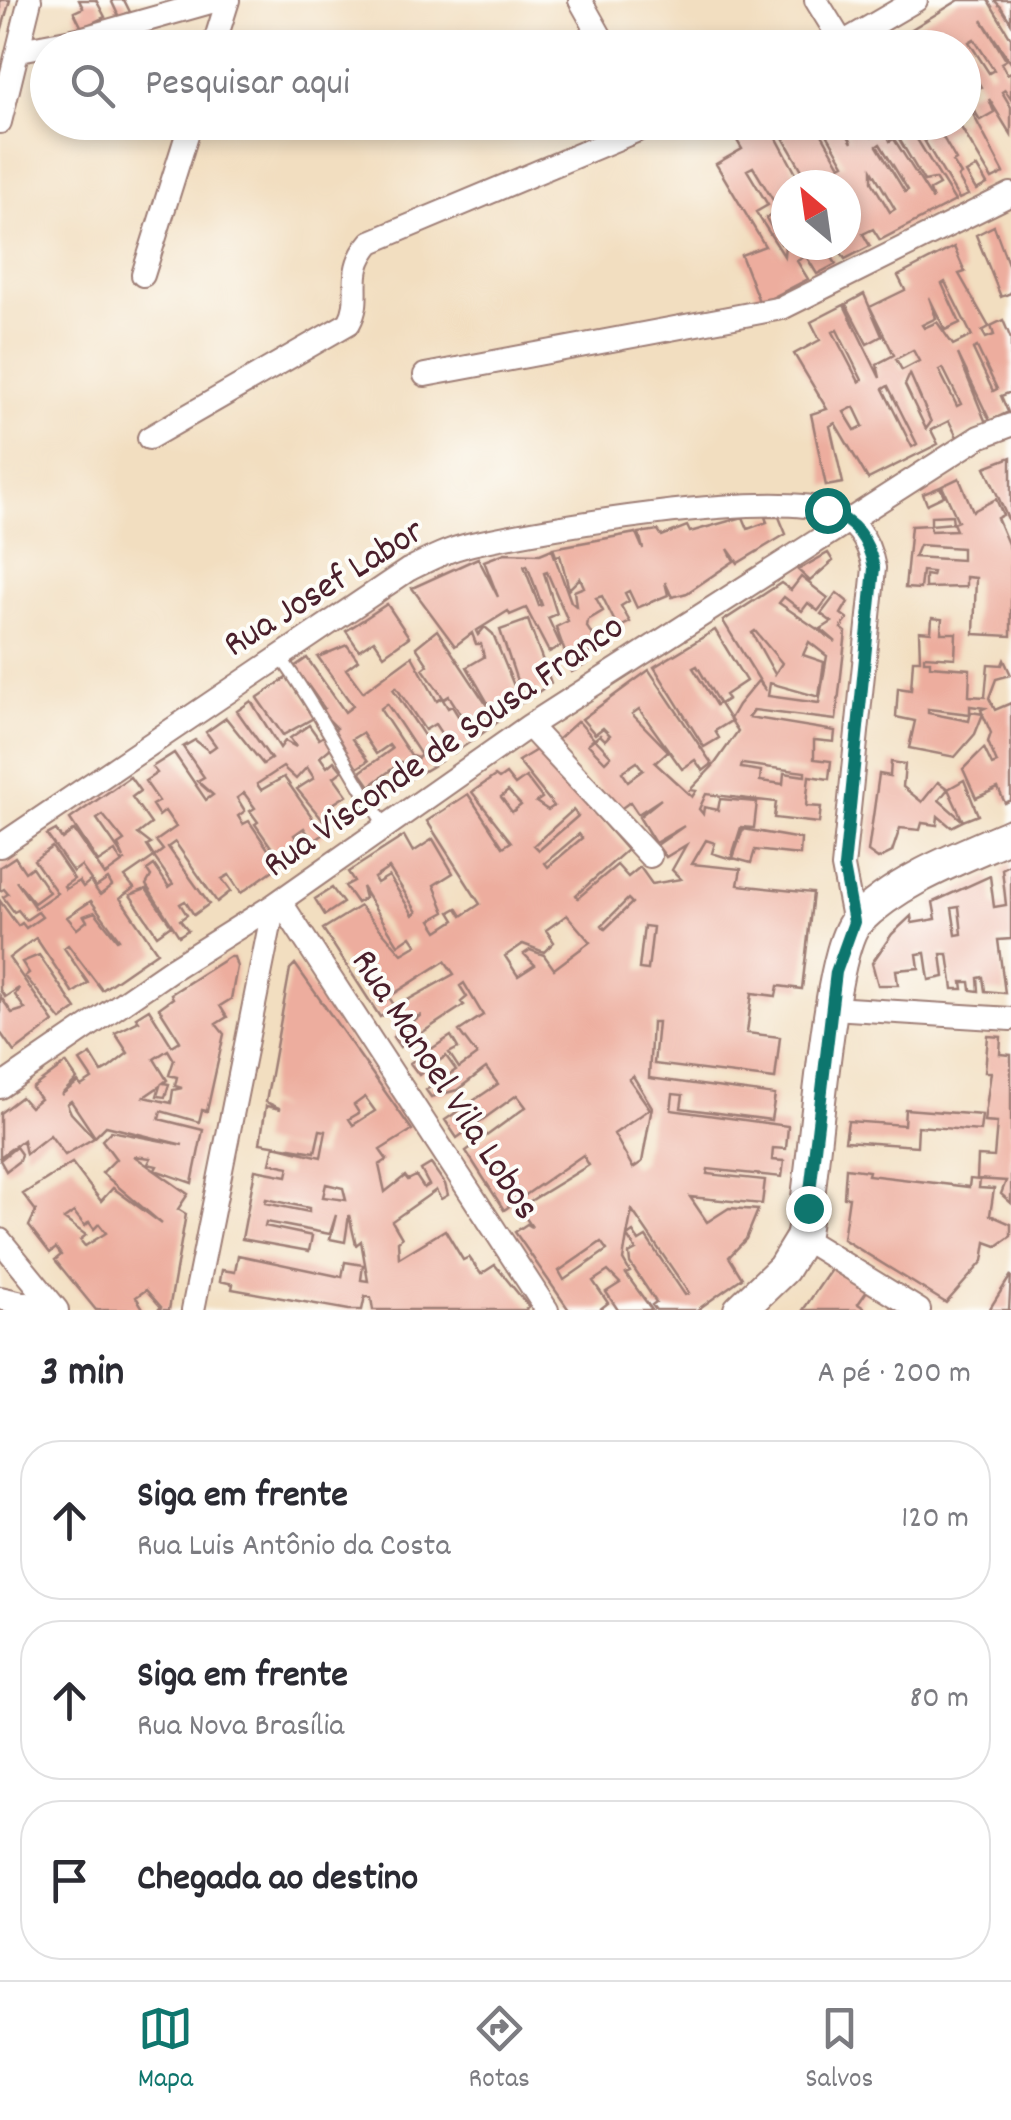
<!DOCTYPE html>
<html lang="pt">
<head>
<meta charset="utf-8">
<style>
	body { margin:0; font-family:Dekko,sans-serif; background:#f7f7f7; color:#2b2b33 }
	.compass { position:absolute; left:771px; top:170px; width:90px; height:90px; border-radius:50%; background:#fff; box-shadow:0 5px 15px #0003; rotate:331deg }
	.stop { position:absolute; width:30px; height:30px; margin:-22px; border:8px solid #0f766e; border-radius:50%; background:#fff }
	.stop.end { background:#0f766e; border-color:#fff; box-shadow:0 2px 10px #0008 }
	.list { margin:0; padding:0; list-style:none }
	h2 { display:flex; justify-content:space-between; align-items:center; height:130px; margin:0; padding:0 40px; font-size:42px }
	h2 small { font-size:32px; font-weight:400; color:#7c7c81 }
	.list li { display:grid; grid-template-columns:65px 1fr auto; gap:30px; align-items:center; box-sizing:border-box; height:160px; margin:0 20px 20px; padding:0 20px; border:2px solid #e1e1e2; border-radius:40px }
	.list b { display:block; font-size:38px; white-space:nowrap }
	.list p { margin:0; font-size:32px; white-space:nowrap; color:#7c7c81 }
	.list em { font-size:32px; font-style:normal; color:#7c7c81 }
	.icon { flex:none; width:55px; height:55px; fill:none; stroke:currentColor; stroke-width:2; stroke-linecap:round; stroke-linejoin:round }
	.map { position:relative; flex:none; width:1011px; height:1310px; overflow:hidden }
	.search { position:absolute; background:#fff; box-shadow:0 5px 15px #0003; left:30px; right:30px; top:30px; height:110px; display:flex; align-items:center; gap:25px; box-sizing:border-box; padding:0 35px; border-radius:55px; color:#7c7c81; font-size:38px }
	.sheet { height:670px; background:#fff }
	nav { display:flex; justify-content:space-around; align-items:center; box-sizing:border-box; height:140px; border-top:2px solid #e1e1e2; background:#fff; font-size:28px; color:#7c7c81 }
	nav a { display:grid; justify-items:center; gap:5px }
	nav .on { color:#0f766e }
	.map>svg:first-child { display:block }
</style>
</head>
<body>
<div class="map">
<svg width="1011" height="1310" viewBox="0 0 1011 1310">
	<rect width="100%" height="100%" fill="#fdfcf7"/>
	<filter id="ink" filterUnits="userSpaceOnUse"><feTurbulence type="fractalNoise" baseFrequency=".01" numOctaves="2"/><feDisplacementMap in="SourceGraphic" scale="20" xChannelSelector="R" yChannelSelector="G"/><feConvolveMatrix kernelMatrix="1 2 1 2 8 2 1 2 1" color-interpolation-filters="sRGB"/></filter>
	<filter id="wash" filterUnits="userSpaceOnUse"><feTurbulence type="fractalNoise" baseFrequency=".0048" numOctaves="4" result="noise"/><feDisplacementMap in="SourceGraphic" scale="40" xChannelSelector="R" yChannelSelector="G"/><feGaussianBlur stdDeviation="2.25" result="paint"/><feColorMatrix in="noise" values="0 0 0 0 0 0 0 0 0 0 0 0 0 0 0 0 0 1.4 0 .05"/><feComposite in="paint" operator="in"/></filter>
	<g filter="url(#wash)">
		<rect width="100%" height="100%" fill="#f2dec0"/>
		<g id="blocks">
			<path fill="#edad9e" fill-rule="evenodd" d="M0,0H10L1,32L0,31Z
				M79,0H96L105,17L82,28L74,12L83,8Z
				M111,0H124L130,12L119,17Z
				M959,0H988L1011,38V63L982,20L1006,60L1001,63L1007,74L1011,72V99L1005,90L1002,92L1011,107V135L989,99L994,112L980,120L965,96L981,87L964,57V48L955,44L953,48H881ZM974,39L994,70L989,73L969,42Z
				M994,0H1011V23L1001,7Z
				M964,97L1004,173L992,179L959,124L941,134L956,160L953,162L961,175L958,177L968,195L959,199L915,125L910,128L955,201L880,240L873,229L863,234L870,246L845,259L836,245H846V216L851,213L846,185H834L827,174L824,176L829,185H787L786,184V242L781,244L766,218L779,210L753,167L747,170L768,205L756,212L784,256L785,245H818L822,251L827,249L836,264L817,274L806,256L797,261L808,279L760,304L741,255L765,246L716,164L742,149L735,137L758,122H768L800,181L804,179L808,185L817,180L810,168L803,172L774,122H815L840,166L844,164L820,122H840L852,143L843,122H863L872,137L875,135L867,122H883L890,141L894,139L933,200L930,190L939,185L935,179L924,181L889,122H964ZM880,144L908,190L905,192L877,146ZM872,170L895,209L890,212L872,182Z
				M977,167L987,184L976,190L966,173Z
				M994,226L1011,272V293L1001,297L976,235Z
				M954,247L965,272L959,274L989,327L982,331L986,338L994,335L991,326L1003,320L1011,339V392L1001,396L1008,412L990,421L958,354L986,423L957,437L949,421L931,430L938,444L868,479L835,423L830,426L843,483L826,486L811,414L827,409L794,354L820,340L811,322L844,305L880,378L877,364L894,355L870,307L905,290L898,276ZM945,282L972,336L953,345L937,322L924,328L922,325L936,318L929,297L945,330L960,323L942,284ZM837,330L862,380L859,382L833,332ZM977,347L997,389L993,391L973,349ZM913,350L919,361L902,370L896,359ZM943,368L961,404L957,406L939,370ZM910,374L931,422L926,429L905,385ZM888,386L917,444L912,447L883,389ZM854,407L863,426L855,430L844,412Z
				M864,294L882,336L867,344L846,304Z
				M1011,457V526L985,467Z
				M959,478L973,511L996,499L1003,515L997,518L1011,551V636L974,634L976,578L966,577V587L925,588V575L932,576L933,572L922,571L920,589L905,588L911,526L930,525L931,531L956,530L953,523L958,521L942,486ZM919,545L962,548V560L914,557Z
				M940,487L944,496L927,504L923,494Z
				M952,515L953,523L931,525V516Z
				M743,517L748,529L767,522L765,517H779L786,534L738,563L728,549L734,561L687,593L672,597L665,582L668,595L637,608L629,591L625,593L629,601L621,606L630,622L618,628L602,596L596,598L603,611L588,620L587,627L600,647L584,656L587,664L572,672L556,627L568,621L547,572L544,573L557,614L548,618L561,646L549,652L526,608L510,615L508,611L476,631L478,635L485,627L493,634L521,703L508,712L505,704L495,710L489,705L467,667L484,657L481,644H476L472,633L455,646L412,588L478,558L498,597L484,561L505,553L540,554L552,549L571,602L576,606L574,591L584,587L580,578L569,589L560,555L556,556L553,548L636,533L643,549L639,533L658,530L662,536L687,526L690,532ZM527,565L542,605L539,606L524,566Z
				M828,553L833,561L810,581L798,570Z
				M801,577L828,598L818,611L808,603L802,611L784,597L779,603L836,642L821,629L832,622L821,614L837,593L848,602L841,614L848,619L841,628L846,632L836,720L754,710L749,717L835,731L834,742L814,740V759L831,761L829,779L809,776L806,806L821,807L819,823L774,818L776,802L706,794L699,809L703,814L704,807L718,810L720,799L757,802L754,828L741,827L731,859L712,853L715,843L706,840L692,864L741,869L738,885L813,893L802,989L778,986L776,996L752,993L747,1033L780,1037L775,1079L654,1064L658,1022H652L649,1078L775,1095L771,1120L681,1108L683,1095L673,1094L671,1110L788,1126L786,1149L773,1148L772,1160L784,1161L782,1177L708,1169L707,1174L765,1180L762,1204L690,1197L707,1222L729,1208L758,1210L746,1239L729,1257L742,1278L697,1310H656L652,1305L656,1302L630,1263L629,1254L636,1250L627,1236L623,1260L630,1272L626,1274L652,1310H618L606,1292L620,1283L608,1271L593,1281L608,1303L599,1310H569L515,1232L527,1224L532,1227L519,1208L589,1165L583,1155L504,1210L466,1151L526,1107L517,1095L457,1138L445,1120L498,1084L486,1068L457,1090L431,1097L426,1090L456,1070L446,1056L419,1075L410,1063L451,1036L458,1048L449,1053L459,1068L477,1055L459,1031L483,1015L464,983L460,986L467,997L461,1002L464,1005L400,1047L393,1037L421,1015L403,1023L394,1008L380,1017L323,929L360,906L402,954L417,945L411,936L398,945L362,887L365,898L357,903L345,886L354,881L348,872L404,836L413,852L433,839L453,873L434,885L445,912L431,920L438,931L455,920L450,912L457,908L462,916L480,904L427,821L468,794L503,847L511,842L472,792L495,776L499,779L506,774L515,785L526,777L542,798L536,802L548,810L554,806L518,761L538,749L627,850L576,895L578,898L617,865L628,877L640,867L652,884L681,879L672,870L686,845L666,857L657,845L684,826L655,843L639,817L661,799L638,814L630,802L619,810L557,740L578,721L594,739L588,744L605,762L611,756L595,739L600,735L605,740L610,735L603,728L595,734L582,719L649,670L712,764L703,771L695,760L682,769L639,709L632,714L668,751L655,763L692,797L696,791L690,790L714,765L738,731L730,719L738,705L758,681L766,691L723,621L781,583L791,590ZM755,631L782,663L775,674L752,633ZM809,642L827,656L819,703L768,696L770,683L819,697L824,662L803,655ZM637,762L643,770L628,781L622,772ZM742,764L805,772V776L784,773L783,784L760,781L761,771L741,768ZM508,791L521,805L512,812L501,797ZM573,810L578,816L539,850L534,845ZM579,834L582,838L548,867L545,863ZM389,868L417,912L413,915L389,876L377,883L374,878ZM628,899L632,903L605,929L602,925ZM567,915L590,942L554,969L544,955L530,950L524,954L535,965L518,976L505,956L523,944L544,952L554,942L546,930ZM644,926L653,927L648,970L639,969ZM445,961L454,974L395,1007L389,997ZM633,1076L652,1107L642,1162L633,1168L614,1134L650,1109L629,1079ZM632,1210L689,1293L685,1295L646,1237L639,1241L633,1232L627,1236ZM601,1242L607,1250L564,1280L559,1271Z
				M387,604L409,637L384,655L374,640L359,650L346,631Z
				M932,618L942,619L941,633H956L955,658L924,656V661H930V666L970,669L969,696L985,697L988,664L1002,665L1004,660L1011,675L996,679L989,698L995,710L1011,703V800L1005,803L998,788L976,798L963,769L984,748L992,765L997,763L988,742L991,733L981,710L985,708L970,706V714L928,709V713L969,721L971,712L983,714L975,734L955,757L909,748L915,721L896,717L898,688L911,690L913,660H920L919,631L931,632Z
				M528,620L551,683L524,702L500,630Z
				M437,630L498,722L476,738L449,696L444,699L423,669L428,665L416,647Z
				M715,630L746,681L725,695L728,699L720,704L731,721L715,731L719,738L704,747L654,667ZM697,666L719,703L716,705L693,668Z
				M347,645L358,660L346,669L363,692L412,656L437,701L442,698L448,708L452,706L473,740L454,753L435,724L425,730L396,687L393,689L441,761L412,778L401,762L370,786L360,772L392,749L389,745L376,754L362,733L352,739L368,761L357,768L328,734L337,728L320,711L324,708L307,684L303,687L291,669L307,658L345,712L353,706L318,657ZM387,704L421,755L418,758L411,756L380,709Z
				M289,676L317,716L283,735L257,698Z
				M251,701L280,748L285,741L296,747L290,738L309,725L319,739L324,736L332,747L320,757L327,767L334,761L342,771L334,777L347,795L333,804L340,816L327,825L297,789L314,778L307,767L296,779L283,767L257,784L261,790L284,777L324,834L313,842L304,828L294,835L303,849L241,893L229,875L222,879L231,891L217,902L175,842L168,847L209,904L194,915L185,901L180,904L187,915L180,920L188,930L179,936L146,885L151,876L147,870L154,865L169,887L173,884L154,857L163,850L156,841L176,827L165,811L159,816L152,805L159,801L145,781L157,773L152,767L174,753L206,800L213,795L197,781L204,777L183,747L195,740L209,751L216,746L206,732L226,718L263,764L271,759L237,711ZM244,793L255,808L250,811L258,822L255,824L276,854L272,855L249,821L243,824L238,816L245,811L237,798Z
				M891,762L905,764L903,787L922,802L938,782L948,789L939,800L963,821L951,827L938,816L937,825L922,823L920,830L900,828L892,852L878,859L868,852L879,774L890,776Z
				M130,777L140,791L132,797L151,824L138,834L151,844L147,846L154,857L125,877L134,888L120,898L157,952L102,990L68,945L64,948L88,983L73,993L36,938L30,942L9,958L54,1022L14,1052L0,1032V996L12,1013L25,1009L15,995L19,988L5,997L0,990V901L18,926L22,923L26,928L42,917L38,912L26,920L18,910L14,912L3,897L8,894L4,889L0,891V867L15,857L25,872L32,867L49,892L34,903L16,881L35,908L57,893L34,860L52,847L74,879L64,886L66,889L79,881L83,887L90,881L100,895L112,886L108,879L96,887L81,866L73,872L47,835L56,830L62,839L74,830L105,875L126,860L121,862L115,851L98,862L70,819ZM103,815L124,841L118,845L124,858L97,819ZM91,901L119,939L117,940L95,912L84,916L87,921L77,929L67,917Z
				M964,780L978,815L963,821L948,789Z
				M743,829L801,839L800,855L755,850L751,863L733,858Z
				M1011,864V939L998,940L1005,993L985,991L983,977L978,978L979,991L971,990L970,982H962L963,989H953L948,954H941L944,977L929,980L925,953L917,954L919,968L896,970L898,985H878L872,963L892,934L911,916L912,923L936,919L933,902L990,876L994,907L1006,905L1002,869ZM959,907L962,934L956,935L952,908Z
				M332,888L343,903L325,915L315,899Z
				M146,889L171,925L157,935L130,895Z
				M39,955L76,1009L61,1020L25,976L29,973L22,962Z
				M229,957H234L237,967L231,999L220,1006L227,1017L216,1024L224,1034L207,1111L202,1110L199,1122L161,1111L159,1119L203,1130L192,1183L155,1170L157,1166L148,1164L151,1158L134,1156L188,1194L178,1209L186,1214L169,1310H158L161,1307L146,1290L136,1297L144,1310H96L55,1260L61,1255L56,1248L50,1253L29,1226L36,1211L23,1194L72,1163L101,1201L113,1188L162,1224L102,1173L116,1159L102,1140L111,1131L183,1145L106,1126L95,1137L71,1101L67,1104L71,1113L94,1138L65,1155L50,1135L26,1154L23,1140L0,1157V1113L21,1097L30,1107L40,1099L32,1088L66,1063L77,1079L61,1095L78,1082L81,1086L92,1079L80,1061L91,1054L102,1072L109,1068L128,1053L115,1033L139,1021L136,1017L149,1009L172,1046L180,1041L159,1008L173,998L171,994ZM168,1050L174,1060L169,1075L177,1077L175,1086L182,1088L173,1090L171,1103L144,1097L160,1086L157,1096L165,1097L169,1084L163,1083L167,1080L154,1059ZM74,1212L85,1226L89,1222L94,1229L99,1224L106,1233L85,1246L80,1240L86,1235L64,1219Z
				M295,964L412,1130L380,1150L387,1160L379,1165L385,1192L405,1176L408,1180L416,1176L424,1188L429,1185L421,1170L431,1164L445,1184L448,1195L441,1199L436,1190L392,1221L402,1238L398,1241L399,1258L445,1230L463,1260L469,1257L481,1274L495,1265L529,1307L525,1310H373L371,1298L365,1296L362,1310H349L232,1289L233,1284L220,1281L222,1270L235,1272L238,1255L342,1277L345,1262L363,1265L361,1280L368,1281L361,1241L356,1245L349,1215L345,1242L330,1239L336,1215L330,1234L266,1222L265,1226L312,1236L309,1251L242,1239L255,1170L287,1176L289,1167L270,1163L274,1146L321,1157L326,1131L320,1130L315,1152L260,1143L266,1106L281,1109L266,1102L290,969ZM365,1097L375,1111L353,1125L349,1119L359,1113L354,1105ZM326,1184L343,1188L346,1200L323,1197ZM266,1199L309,1208V1212L265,1203Z
				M988,1036L1001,1037L1000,1054L1011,1055V1203L1001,1194L1006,1181L977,1179L978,1156L994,1157L997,1123L984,1122L991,1072H985Z
				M905,1109L982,1115L980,1131L918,1126L917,1146L845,1141L848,1121L904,1125Z
				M16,1147L21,1154L19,1161L6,1171L0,1160Z
				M846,1168L869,1171L868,1175L969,1187L970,1179L980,1180L979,1188L994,1189L990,1215L1011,1224V1236L997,1246L986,1242L983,1261L946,1303L843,1239L849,1197H844Z
				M832,1268L867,1291L858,1304L867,1310H803Z
				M1011,1275L1009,1310H989Z"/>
		</g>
	</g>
	<g filter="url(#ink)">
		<use href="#blocks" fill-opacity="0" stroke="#9e7e76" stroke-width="2.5"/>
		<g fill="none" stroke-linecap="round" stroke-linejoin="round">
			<defs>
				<path id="service" d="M281,658C320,711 347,769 384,824"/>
				<path id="minor" d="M580,0L607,48
					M816,0L843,44
					M213,48L228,0
					M834,48L916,0
					M20,50L83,38L218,0
					M0,122L30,0
					M143,275L191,122
					M425,375L782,308L1011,194
					M149,438L349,323C365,295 343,274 371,242L657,122
					M529,726L650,856
					M0,846L408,570C428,560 449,549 472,544C543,528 767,490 830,511C857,520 869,542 874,568L843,867L854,923
					M280,901L547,1310
					M832,1008L1011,1019
					M0,1087L172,969L274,905
					M802,1238L919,1310
					M0,1240L57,1310
					M0,1298L53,1310
					M193,1310L274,905L529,726L979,437L1011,425"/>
				<path id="secondary" d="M740,1310L783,1269L802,1238C814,1181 827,950 857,921C898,880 959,858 1011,835"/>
			</defs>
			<use href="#service" stroke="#9e7e76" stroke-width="15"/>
			<use href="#minor" stroke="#9e7e76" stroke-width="26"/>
			<use href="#secondary" stroke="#9e7e76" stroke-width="36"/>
			<use href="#service" stroke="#fff" stroke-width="11"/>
			<use href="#minor" stroke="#fff" stroke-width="22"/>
			<use href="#secondary" stroke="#fff" stroke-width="32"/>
		</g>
	</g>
	<g fill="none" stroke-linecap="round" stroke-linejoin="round" filter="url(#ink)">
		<path stroke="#0f766e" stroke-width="12" d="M808,1208L836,972L854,922L844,867L874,568C868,538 855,522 827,510"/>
	</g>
	<g text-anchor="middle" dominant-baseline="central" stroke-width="8" stroke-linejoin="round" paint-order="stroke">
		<g font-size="38" fill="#4a1f2b" stroke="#fdfcf7">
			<text transform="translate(325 590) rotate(-32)">Rua Josef Labor</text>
			<text transform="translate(445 748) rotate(-35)">Rua Visconde de Sousa Franco</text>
			<text transform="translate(443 1086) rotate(57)">Rua Manoel Vila Lobos</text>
		</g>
	</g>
</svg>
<svg class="compass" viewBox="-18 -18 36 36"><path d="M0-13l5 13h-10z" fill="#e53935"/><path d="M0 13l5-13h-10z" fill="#7c7c81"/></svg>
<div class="stop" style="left:827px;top:510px"></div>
<div class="stop end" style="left:808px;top:1208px"></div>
<div class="search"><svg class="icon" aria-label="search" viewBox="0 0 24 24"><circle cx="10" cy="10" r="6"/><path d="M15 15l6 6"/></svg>Pesquisar aqui</div>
</div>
<section class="sheet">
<h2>3 min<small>A pé · 200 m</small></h2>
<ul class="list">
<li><svg class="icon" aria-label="ahead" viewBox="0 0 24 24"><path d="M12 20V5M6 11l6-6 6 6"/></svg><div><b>Siga em frente</b><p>Rua Luis Antônio da Costa</p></div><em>120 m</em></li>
<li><svg class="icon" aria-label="ahead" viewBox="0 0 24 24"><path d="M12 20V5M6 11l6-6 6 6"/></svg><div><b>Siga em frente</b><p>Rua Nova Brasília</p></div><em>80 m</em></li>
<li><svg class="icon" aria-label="arrive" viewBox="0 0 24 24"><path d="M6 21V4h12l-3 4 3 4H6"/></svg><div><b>Chegada ao destino</b></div></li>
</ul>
</section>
<nav>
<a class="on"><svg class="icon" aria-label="map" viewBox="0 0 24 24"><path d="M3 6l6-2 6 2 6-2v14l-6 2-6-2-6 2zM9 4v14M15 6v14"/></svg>Mapa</a>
<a><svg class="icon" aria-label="directions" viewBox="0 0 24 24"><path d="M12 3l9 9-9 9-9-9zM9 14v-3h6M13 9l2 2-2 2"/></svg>Rotas</a>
<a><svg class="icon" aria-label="saved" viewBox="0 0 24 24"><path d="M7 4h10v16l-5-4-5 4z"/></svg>Salvos</a>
</nav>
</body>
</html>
